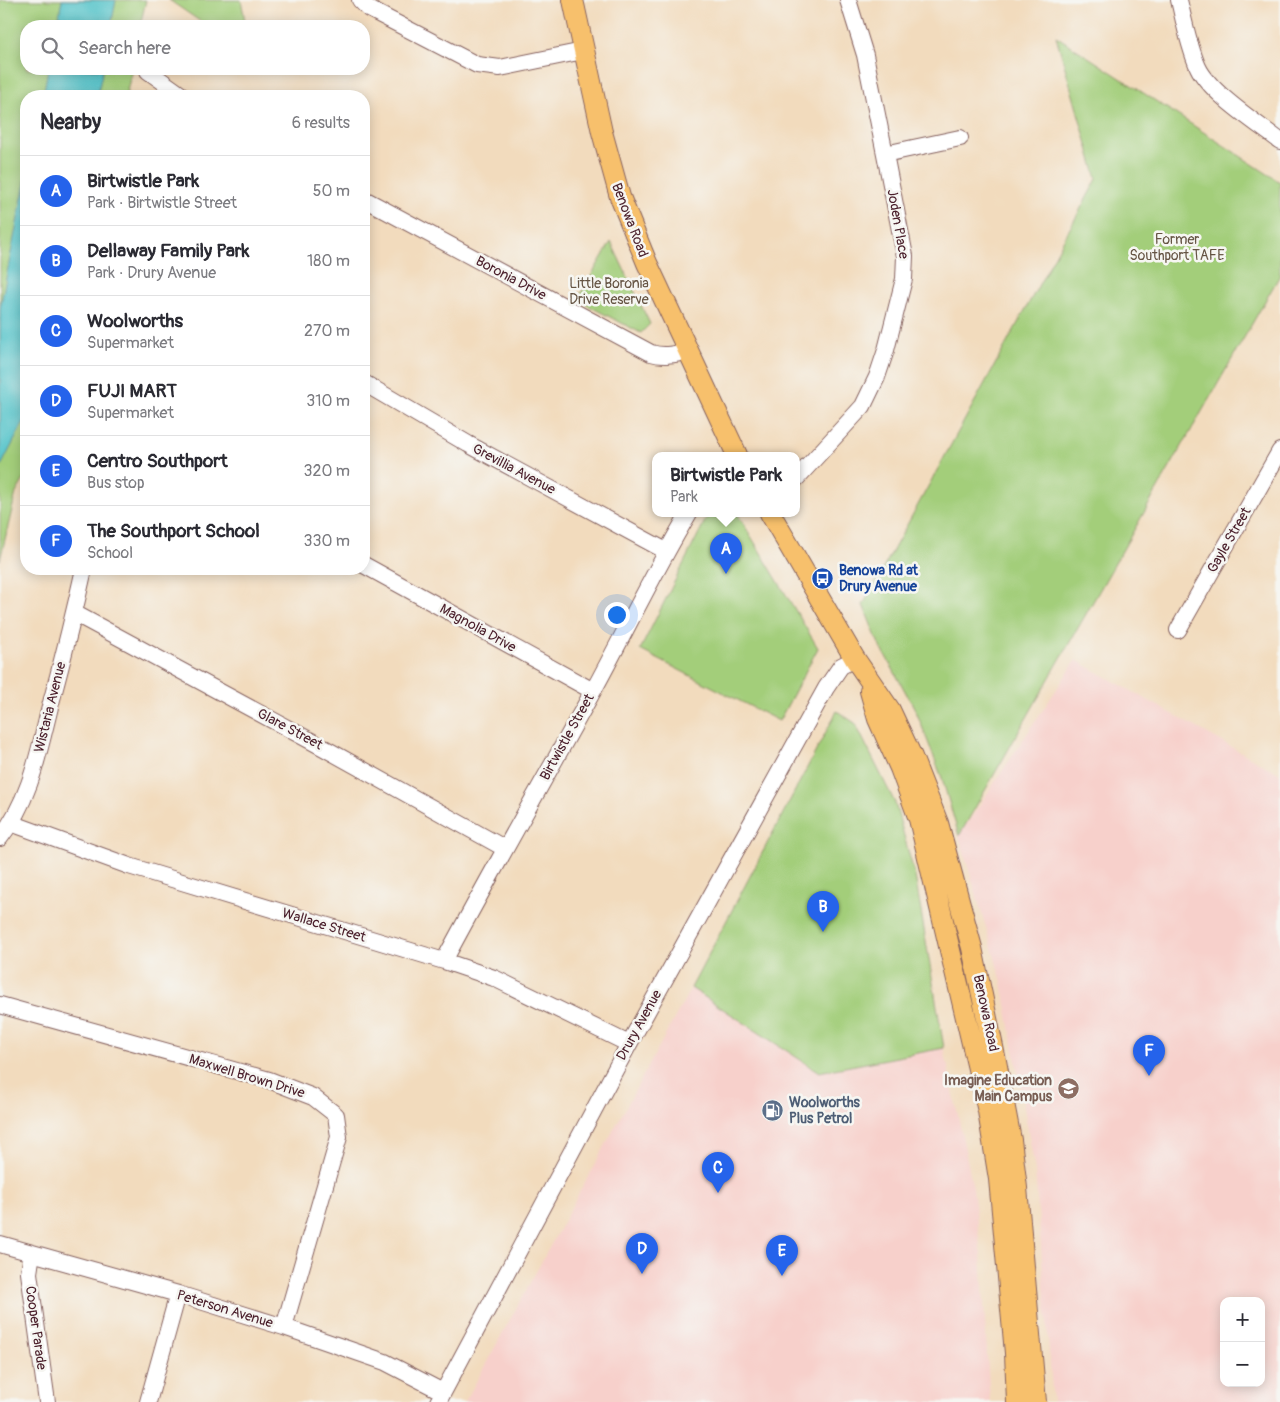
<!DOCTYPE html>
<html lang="en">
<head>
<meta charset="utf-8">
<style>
	body { margin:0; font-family:Pangolin,sans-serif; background:#f2f2f3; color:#2b2b33 }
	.controls { position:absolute; right:15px; bottom:15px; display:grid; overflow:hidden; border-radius:10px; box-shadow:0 2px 12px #0003 }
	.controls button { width:45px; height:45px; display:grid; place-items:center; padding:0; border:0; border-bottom:1px solid #e1e1e2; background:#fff; color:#2b2b33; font:25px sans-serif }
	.you { position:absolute; left:616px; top:614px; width:18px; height:18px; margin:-12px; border:4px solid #fff; border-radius:50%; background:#1a73e8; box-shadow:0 0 0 8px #1a73e833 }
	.badge { display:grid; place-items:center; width:32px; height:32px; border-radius:50%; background:#2563eb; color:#fff; font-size:16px; font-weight:700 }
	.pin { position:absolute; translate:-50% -41px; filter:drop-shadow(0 1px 2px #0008) }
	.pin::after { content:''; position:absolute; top:26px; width:18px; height:15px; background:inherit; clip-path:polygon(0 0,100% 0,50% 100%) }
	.popup { position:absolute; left:652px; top:452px; width:148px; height:65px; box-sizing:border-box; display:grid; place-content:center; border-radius:10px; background:#fff; filter:drop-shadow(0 1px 4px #0005); font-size:16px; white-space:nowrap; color:#7c7c81 }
	.popup b { font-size:19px; color:#2b2b33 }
	.popup::after { content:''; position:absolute; left:50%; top:100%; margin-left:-10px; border:10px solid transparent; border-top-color:#fff }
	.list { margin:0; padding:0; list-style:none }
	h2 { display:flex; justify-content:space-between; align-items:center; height:65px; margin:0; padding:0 20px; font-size:21px }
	h2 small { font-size:16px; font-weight:400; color:#7c7c81 }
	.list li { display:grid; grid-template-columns:32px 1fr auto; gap:15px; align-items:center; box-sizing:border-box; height:70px; padding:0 20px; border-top:1px solid #e1e1e2 }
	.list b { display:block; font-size:19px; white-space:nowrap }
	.list p { margin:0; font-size:16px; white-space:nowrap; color:#7c7c81 }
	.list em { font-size:16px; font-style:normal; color:#7c7c81 }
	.icon { flex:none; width:28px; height:28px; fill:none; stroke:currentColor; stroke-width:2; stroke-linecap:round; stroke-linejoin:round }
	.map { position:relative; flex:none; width:1280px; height:1402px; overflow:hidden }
	.search { position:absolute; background:#fff; box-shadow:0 2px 12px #0003; left:20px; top:20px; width:350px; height:55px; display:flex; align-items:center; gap:12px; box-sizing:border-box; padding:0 18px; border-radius:20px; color:#7c7c81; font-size:19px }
	.panel { position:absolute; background:#fff; box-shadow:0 2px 12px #0003; left:20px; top:90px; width:350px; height:485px; border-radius:20px }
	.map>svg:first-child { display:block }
</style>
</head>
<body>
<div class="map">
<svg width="1280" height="1402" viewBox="0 0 1280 1402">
	<rect width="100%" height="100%" fill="#f6f6f2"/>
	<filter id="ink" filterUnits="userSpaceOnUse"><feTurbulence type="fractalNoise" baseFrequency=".02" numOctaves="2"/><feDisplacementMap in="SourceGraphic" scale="10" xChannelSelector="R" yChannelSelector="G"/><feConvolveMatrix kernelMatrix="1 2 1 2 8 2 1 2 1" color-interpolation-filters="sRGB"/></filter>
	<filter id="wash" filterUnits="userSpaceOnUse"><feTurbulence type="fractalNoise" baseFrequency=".0096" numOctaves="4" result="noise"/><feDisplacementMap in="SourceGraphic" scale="20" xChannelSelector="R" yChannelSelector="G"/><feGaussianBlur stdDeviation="1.12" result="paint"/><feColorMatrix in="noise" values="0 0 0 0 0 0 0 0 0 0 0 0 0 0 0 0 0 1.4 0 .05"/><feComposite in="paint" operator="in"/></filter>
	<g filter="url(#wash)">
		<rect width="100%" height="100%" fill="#f2dbbd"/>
		<path fill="#f7d0cb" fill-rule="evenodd" d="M1076,660L1280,774V1402H1053L1035,1170L1002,982L959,836ZM1224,1301H1261V1383H1224Z
			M691,988L819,1072L944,1048L973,1188L981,1255L990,1402H465Z"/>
		<path fill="#a3ce7a" stroke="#767652" d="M0,0H146L140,26H26V69H132L126,96H26V476L16,493L0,560Z
			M169,0H241L246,26H207Z
			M1056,36L1280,182V275L959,836L942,778L916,711L878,642L863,605L1097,179Z
			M611,242L650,324L641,333L577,300Z
			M709,513H737L818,648L779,721L640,650Z
			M837,711L855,723L895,803L915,876L944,1048L819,1072L691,988Z"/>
		<path fill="#56c4ca" stroke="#50727a" d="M62,0H116L111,26H57Z
			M48,69H103L97,96H43Z
			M26,178V418L0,468V308Z"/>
	</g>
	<g filter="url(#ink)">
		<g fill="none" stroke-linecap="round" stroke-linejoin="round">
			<defs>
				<path id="minor" d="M360,0L369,9L477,65L500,68L583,51
					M1179,0C1184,21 1189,47 1198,67C1210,93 1257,123 1280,141
					M148,71L183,96
					M885,154L960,138
					M364,199L651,353C664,357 675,354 688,352
					M364,383L468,444L666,551
					M796,479L863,406L877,377L886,350L904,279L905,256L885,154L865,55L848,0
					M364,565L593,691
					M74,613L324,748L504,848
					M1178,630L1280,451
					M11,823L129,866L444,961L494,978L629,1044
					M0,838C31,799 39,750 51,703C63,658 74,614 84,569
					M444,961C492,871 543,782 592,693C625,633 654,571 689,513
					M0,1005L269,1080L313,1097L336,1115L339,1137L284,1327
					M0,1244L178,1294L284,1327L385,1362L443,1392
					M32,1253L29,1273L47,1402
					M148,1402L178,1294
					M438,1402L629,1044L826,688L841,666L855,659"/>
				<path id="major" d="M573,0L602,132L620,197L647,263L737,455
					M770,513L855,659L890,710L912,757L938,823L972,948L996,1061L1011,1140L1017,1188L1036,1402
					M870,691L878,719L900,768L919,819L988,1111L999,1179L1015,1353L1017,1402"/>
			</defs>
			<use href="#minor" stroke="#85615e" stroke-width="18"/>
			<use href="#major" stroke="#85615e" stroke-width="22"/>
			<use href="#minor" stroke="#fff" stroke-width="16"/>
			<use href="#major" stroke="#f7c06c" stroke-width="20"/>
		</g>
	</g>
	<defs>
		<symbol id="bus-disc" viewBox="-11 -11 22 22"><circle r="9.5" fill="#1a4fb4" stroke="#f6f6f2"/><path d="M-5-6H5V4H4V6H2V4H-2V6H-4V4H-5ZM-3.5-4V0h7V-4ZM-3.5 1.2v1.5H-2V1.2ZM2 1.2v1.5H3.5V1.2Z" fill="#fff"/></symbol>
		<symbol id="school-disc" viewBox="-11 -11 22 22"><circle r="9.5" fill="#8d6e63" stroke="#f6f6f2"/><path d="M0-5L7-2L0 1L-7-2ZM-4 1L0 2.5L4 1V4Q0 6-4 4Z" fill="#fff"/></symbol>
		<symbol id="fuel-disc" viewBox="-11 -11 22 22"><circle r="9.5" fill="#5c6f8a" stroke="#f6f6f2"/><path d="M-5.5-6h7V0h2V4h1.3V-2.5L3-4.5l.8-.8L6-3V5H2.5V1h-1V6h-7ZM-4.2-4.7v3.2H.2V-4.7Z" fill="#fff"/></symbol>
	</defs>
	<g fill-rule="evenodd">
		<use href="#bus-disc" x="810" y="566" width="25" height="25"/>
		<use href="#school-disc" x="1056" y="1076" width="25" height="25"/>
		<use href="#fuel-disc" x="760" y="1098" width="25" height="25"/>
	</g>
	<g text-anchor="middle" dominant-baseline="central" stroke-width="5" stroke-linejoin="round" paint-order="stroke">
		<g font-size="14" fill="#4a1f2b" stroke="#f6f6f2">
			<text transform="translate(630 220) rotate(69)">Benowa Road</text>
			<text transform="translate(898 224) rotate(80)">Joden Place</text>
			<text transform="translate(511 278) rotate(28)">Boronia Drive</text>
			<text transform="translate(514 469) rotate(28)">Grevillia Avenue</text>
			<text transform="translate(1229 540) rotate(-60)">Gayle Street</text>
			<text transform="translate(478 628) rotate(29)">Magnolia Drive</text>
			<text transform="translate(50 707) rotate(-76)">Wistaria Avenue</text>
			<text transform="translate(290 729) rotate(28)">Glare Street</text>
			<text transform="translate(567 737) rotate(-61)">Birtwistle Street</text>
			<text transform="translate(324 925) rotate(17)">Wallace Street</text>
			<text transform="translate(986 1013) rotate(78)">Benowa Road</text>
			<text transform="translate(639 1025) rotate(-61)">Drury Avenue</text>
			<text transform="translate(247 1076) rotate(17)">Maxwell Brown Drive</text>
			<text transform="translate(225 1309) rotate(17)">Peterson Avenue</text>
			<text transform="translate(36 1328) rotate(82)">Cooper Parade</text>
		</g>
		<g font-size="14" fill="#655443" stroke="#f6f6f2">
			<text x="1177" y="239">Former<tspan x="1177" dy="16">Southport TAFE</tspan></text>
			<text x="609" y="283">Little Boronia<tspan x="609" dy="16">Drive Reserve</tspan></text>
		</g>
		<g font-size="14" font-weight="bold" fill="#164399" stroke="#f6f6f2" text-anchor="start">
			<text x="839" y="570">Benowa Rd at<tspan x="839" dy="16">Drury Avenue</tspan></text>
		</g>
		<g font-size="14" font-weight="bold" fill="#785e54" stroke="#f6f6f2" text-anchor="end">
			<text x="1052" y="1080">Imagine Education<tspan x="1052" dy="16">Main Campus</tspan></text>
		</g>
		<g font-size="14" font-weight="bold" fill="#4e5e75" stroke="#f6f6f2" text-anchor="start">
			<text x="789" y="1102">Woolworths<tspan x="789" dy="16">Plus Petrol</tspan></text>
		</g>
	</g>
</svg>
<div class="controls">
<button>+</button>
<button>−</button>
</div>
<div class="you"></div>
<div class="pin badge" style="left:726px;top:574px">A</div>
<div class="popup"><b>Birtwistle Park</b>Park</div>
<div class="pin badge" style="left:823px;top:932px">B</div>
<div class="pin badge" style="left:718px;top:1193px">C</div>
<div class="pin badge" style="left:642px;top:1274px">D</div>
<div class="pin badge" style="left:782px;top:1276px">E</div>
<div class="pin badge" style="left:1149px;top:1076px">F</div>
<div class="search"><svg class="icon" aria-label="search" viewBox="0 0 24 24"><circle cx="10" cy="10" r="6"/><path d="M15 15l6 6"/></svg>Search here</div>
<section class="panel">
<h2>Nearby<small>6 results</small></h2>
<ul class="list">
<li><span class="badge">A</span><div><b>Birtwistle Park</b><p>Park · Birtwistle Street</p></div><em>50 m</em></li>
<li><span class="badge">B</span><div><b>Dellaway Family Park</b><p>Park · Drury Avenue</p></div><em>180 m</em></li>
<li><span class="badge">C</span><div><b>Woolworths</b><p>Supermarket</p></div><em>270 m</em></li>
<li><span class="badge">D</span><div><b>FUJI MART</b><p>Supermarket</p></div><em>310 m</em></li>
<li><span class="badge">E</span><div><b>Centro Southport</b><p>Bus stop</p></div><em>320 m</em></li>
<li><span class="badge">F</span><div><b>The Southport School</b><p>School</p></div><em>330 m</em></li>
</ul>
</section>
</div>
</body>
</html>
